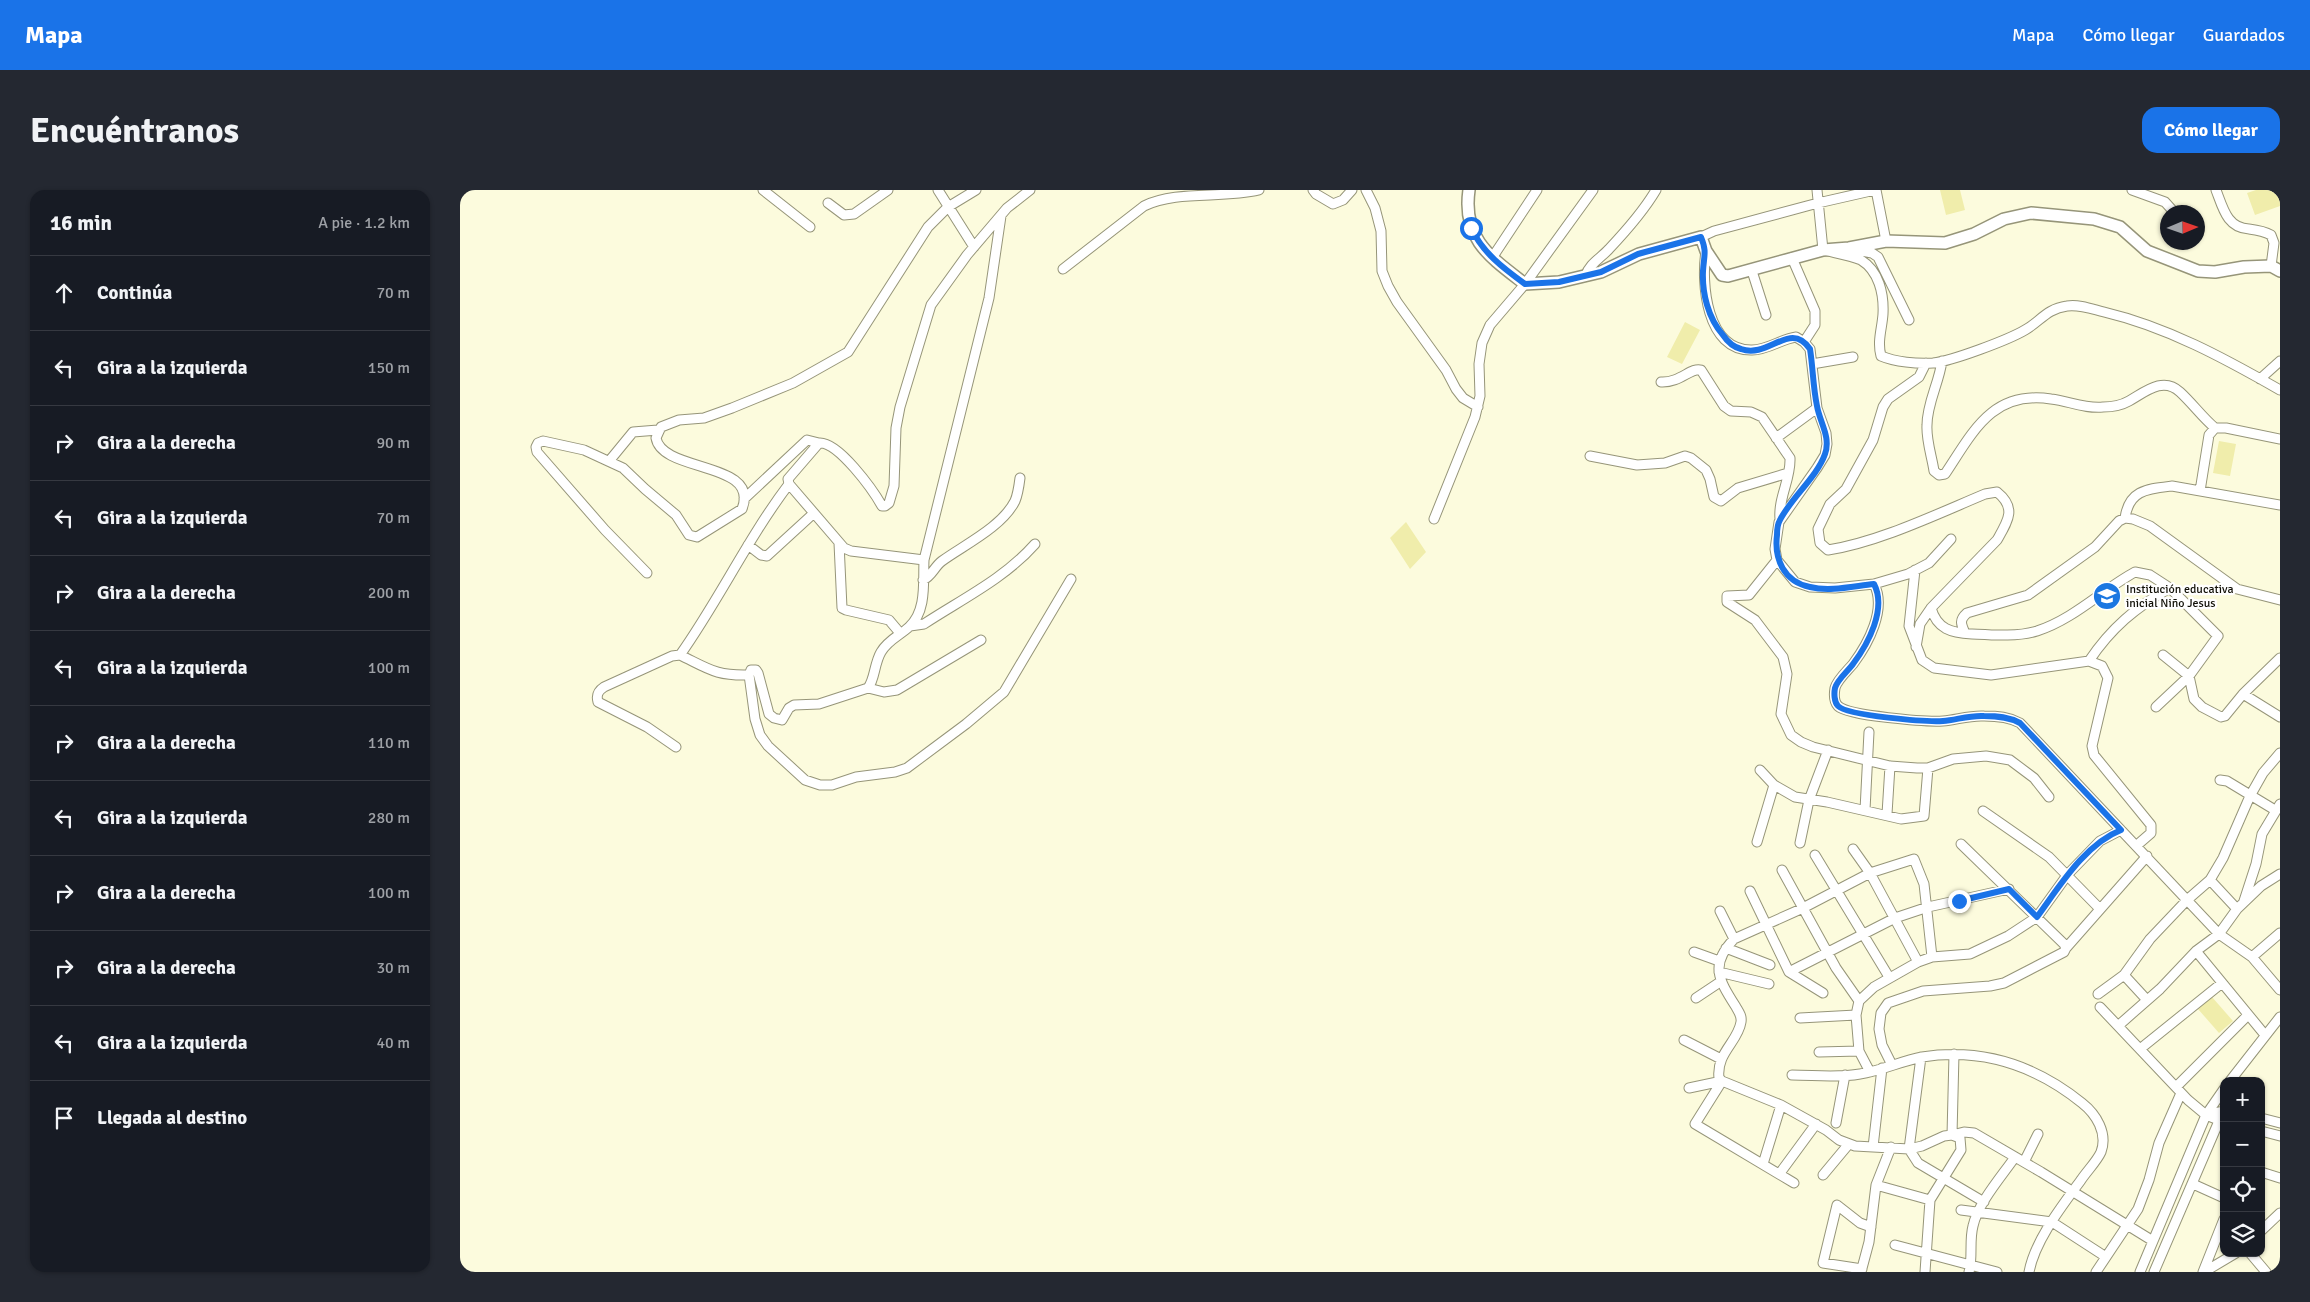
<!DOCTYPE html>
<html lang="es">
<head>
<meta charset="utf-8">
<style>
	body { margin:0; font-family:Signika,sans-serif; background:#242831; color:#f1f3f6 }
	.controls { position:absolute; right:15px; bottom:15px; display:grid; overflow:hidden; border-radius:10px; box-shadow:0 1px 4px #0004 }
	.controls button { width:45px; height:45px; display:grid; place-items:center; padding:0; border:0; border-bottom:1px solid #363941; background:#171b24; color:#f1f3f6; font:25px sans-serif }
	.compass { position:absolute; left:1700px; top:15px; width:45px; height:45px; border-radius:50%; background:#171b24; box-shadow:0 1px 4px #0004; rotate:88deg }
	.stop { position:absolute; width:15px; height:15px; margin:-11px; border:4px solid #1a73e8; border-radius:50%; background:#fff }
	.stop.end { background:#1a73e8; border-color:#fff; box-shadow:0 1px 5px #0008 }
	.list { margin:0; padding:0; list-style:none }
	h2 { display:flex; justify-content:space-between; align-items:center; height:65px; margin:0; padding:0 20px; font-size:21px }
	h2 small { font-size:16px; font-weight:400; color:#9ea1a6 }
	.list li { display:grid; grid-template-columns:32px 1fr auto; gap:15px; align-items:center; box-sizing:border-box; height:75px; padding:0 20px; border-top:1px solid #363941 }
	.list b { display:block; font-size:19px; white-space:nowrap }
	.list em { font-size:16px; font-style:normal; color:#9ea1a6 }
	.icon { flex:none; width:28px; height:28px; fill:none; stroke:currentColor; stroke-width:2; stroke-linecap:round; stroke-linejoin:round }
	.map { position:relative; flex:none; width:1820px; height:1082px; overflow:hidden; border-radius:15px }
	header { display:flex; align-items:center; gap:30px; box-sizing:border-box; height:70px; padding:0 25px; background:#1a73e8; color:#fff }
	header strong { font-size:24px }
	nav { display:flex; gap:28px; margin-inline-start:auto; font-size:18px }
	.intro { display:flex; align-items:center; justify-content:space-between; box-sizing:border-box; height:120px; padding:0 30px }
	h1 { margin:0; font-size:35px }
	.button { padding:12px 22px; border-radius:15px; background:#1a73e8; color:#fff; font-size:18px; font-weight:700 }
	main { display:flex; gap:30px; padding:0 30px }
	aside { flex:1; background:#171b24; border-radius:15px; box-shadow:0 1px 4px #0004 }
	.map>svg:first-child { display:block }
</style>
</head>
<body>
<header>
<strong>Mapa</strong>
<nav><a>Mapa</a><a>Cómo llegar</a><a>Guardados</a></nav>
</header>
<div class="intro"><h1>Encuéntranos</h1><a class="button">Cómo llegar</a></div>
<main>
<aside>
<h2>16 min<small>A pie · 1.2 km</small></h2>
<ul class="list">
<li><svg class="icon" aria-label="ahead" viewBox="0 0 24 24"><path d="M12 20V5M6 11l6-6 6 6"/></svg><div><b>Continúa</b></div><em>70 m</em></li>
<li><svg class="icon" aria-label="left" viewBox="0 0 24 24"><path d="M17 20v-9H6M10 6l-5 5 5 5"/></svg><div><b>Gira a la izquierda</b></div><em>150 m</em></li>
<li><svg class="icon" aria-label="right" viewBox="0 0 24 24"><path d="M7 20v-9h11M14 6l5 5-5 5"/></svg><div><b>Gira a la derecha</b></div><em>90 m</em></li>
<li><svg class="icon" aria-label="left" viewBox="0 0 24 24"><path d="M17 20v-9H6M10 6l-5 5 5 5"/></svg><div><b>Gira a la izquierda</b></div><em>70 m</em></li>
<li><svg class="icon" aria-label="right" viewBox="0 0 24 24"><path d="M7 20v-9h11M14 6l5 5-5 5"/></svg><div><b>Gira a la derecha</b></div><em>200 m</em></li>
<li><svg class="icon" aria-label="left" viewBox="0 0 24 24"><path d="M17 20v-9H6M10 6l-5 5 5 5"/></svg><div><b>Gira a la izquierda</b></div><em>100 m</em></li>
<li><svg class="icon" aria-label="right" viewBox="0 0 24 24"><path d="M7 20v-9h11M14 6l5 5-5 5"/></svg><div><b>Gira a la derecha</b></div><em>110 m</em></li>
<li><svg class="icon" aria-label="left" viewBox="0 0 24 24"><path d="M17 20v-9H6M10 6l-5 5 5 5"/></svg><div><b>Gira a la izquierda</b></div><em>280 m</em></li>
<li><svg class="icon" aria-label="right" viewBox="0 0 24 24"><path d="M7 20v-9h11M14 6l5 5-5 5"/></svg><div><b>Gira a la derecha</b></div><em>100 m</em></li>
<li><svg class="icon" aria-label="right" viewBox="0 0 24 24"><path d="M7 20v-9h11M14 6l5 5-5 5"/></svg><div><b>Gira a la derecha</b></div><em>30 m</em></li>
<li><svg class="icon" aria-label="left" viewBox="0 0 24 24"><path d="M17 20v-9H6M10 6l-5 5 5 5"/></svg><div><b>Gira a la izquierda</b></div><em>40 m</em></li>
<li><svg class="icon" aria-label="arrive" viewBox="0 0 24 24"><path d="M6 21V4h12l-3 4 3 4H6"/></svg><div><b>Llegada al destino</b></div></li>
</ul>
</aside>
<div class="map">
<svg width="1820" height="1082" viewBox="0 0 1820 1082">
	<rect width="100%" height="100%" fill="#fcfbdd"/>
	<path fill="#f0edab" d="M1480,0H1500L1505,20L1486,25Z
		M1796,0H1820V16L1795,25L1787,3Z
		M1225,132L1240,140L1222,174L1207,167Z
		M1759,251L1776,254L1770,286L1753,283Z
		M946,332L966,362L950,379L930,348Z
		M1752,807L1773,831L1759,843L1738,819Z"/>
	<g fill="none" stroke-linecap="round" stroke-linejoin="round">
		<defs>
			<path id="minor" d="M303,0L350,37
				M478,0L514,57
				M853,0L856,4L873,14L883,10L892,0
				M906,0L915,18L921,41L922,81L928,96L937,112L986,180L996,199L1003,208L1018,217
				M1357,0L1363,60C1375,63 1390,65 1401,70C1419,81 1424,104 1423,124C1422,139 1417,151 1421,166C1435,172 1457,174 1473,173C1492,171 1548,150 1565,140C1581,131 1586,119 1607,116C1619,114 1632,119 1644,122C1707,137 1764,168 1820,200
				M1416,0L1426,51
				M1672,0L1705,12L1714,22
				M1756,0C1763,18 1767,38 1789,39C1797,40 1804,41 1811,45L1814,53L1811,76
				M368,13L384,25L394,24L428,0
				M541,26L529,108L464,370C463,392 467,421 449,437C439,446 428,450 421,462C414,474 415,489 408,498L359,514L334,515L329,518L322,530L314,528L309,524L298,483L296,480H291L289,485L290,492L295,529L300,545L308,556L345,590L360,595H372L396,587L435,582L447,578L506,534L544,502L611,389
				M1241,47L1254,41L1358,13L1415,0
				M1391,59L1412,63L1418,67L1449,130
				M1246,61C1241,93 1246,161 1292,160C1308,160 1321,149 1336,147L1344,152L1350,159L1357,218L1366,243L1367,254L1365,265L1357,278L1319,332L1315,359L1317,370L1335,392L1350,397L1375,398L1414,394L1448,384L1469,373L1491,349
				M1032,68L1077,0
				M1332,68L1355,121V135L1344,152
				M603,79L684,16C717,0 762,9 799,0
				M1292,81L1306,125
				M1126,85C1129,74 1141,68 1149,59C1166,41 1183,22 1196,0
				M1482,171C1479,193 1467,213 1467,235C1466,250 1472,267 1474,281L1479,285L1485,284C1513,242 1532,200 1591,209C1609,211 1625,219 1643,217C1652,217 1662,215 1669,211C1685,202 1703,186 1720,202C1733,214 1742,227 1755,238
				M1352,174L1393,167
				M1800,189L1820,171
				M1201,192C1220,193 1231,177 1241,180L1264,216L1271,221L1291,222L1302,227L1330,268C1331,289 1318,308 1320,329
				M1316,248L1357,218
				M1130,266L1177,275L1205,273L1225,266L1231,268L1246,280L1250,289L1254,307L1261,311L1278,298L1328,283
				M150,270L173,242L198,240
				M1740,301L1749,245L1755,238H1766L1820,249
				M284,309L347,250L359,253
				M1665,328C1669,300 1687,299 1712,296L1820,315
				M974,329L1015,227L1020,206L1019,174L1022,153L1030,135L1065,94L1133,0
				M379,353L382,418L386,420L429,430L440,443
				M288,355L301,365L307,366L354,323
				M464,370L391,361L384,358L329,294L328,289L359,253C378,251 413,300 422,316H425L429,313L434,296L436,238L440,217L471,115L507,65L547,18L570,0
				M1317,370L1289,405L1267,406V412L1295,430L1323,467L1327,484L1321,524L1331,545L1341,552L1353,557L1430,576L1457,578H1468L1493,569L1526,566L1550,570L1574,588L1589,607
				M1455,380L1449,436L1462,470L1474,478L1531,485L1629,471C1651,438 1676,417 1710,398
				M187,383L145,340L77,262L76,257L78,253L83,251L124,260L163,278L185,299L216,325L229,345L237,347L282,319C301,271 202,283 196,248L201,237L219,230L244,228L272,218L333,193L388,162L468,37L488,17L516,0
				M463,390C472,386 474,377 482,371C504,355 542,337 555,311C558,304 559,296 560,288
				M1414,394C1427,419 1408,454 1393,474C1387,481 1377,490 1375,498C1374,504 1374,512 1378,516C1388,526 1467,532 1483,531C1496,530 1510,525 1524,526C1538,526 1549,527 1560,533L1759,744L1792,767L1820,800
				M1471,418C1477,439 1491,443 1512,444C1532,445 1557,447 1577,441C1614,429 1642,400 1675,382L1690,385L1710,398L1758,446L1729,486L1696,517
				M450,436L464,434C502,409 544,389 575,354
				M1505,443C1501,434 1499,430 1507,423L1568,405L1635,357L1659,331L1665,328L1673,329L1690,336L1777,399L1820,410
				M1456,457L1460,434L1471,418L1537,350C1548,331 1557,318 1537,302L1525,304C1477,324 1419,352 1368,360L1360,353L1358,339L1370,314L1386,299L1413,250L1423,217L1428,209L1459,187L1466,173
				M1703,465L1729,486L1734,509L1742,517L1761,527L1765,526L1783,504L1820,468
				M1629,471L1642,476L1648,488L1632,556L1634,565L1691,635V643L1676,656
				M289,485C256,486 249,479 220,465C259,410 288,348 329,294
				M408,498L424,502L437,500L521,450
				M1783,504L1820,527
				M216,557L187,537L138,512C136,505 138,501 144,497L212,466L220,465
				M1300,580L1314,595L1335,607L1367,612L1441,629L1464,626L1468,578
				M1760,590L1767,591L1815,620
				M1405,620L1409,542
				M1523,621L1589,667L1640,719
				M1427,624L1430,576
				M1297,652L1314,595
				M1340,653L1349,610L1368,560
				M1393,659L1410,683L1458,772
				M1355,665L1429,787
				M1322,680L1376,778L1399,811
				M1750,690L1777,719
				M1290,701L1329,782L1363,803
				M1784,711L1796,674L1802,644L1820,614
				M1260,721L1274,749
				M1266,758L1310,775
				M1606,758L1687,666
				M1736,761L1805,845
				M1234,762L1259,771
				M1792,767L1820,743
				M1259,782L1309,794
				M1329,782L1435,728L1468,717L1549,699
				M1664,785L1687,810
				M1638,804L1664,785L1690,749L1727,710L1750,690L1763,668L1790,606L1803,583L1820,563
				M1236,808L1260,792
				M1640,817L1728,910L1746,925L1764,932
				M1340,828L1396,825
				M1659,835L1700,799L1736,761L1759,744L1777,719L1801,696L1820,684
				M1224,850L1261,869
				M1680,859L1762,793
				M1359,862L1399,861
				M1494,864L1492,945L1504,942L1514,943L1581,982L1693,1051
				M1461,867L1449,959L1458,973L1524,1012
				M1432,875L1422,855L1419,839L1421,823L1428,813L1463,801L1530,796L1544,793L1604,762L1606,758L1604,754L1501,654
				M1410,882L1399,861L1396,825L1399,811L1414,797L1458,772L1472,767L1510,764L1548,746L1577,727L1608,684L1640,651L1661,640
				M1332,885C1354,885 1377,888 1400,884C1421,881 1441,871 1462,867C1521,858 1575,875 1622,913C1636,924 1648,943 1641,962C1637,971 1627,981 1621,990C1602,1016 1575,1050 1569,1082
				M1262,891L1235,934L1334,993
				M1770,891L1820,827
				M1716,897L1788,825
				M1229,898L1262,891
				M1746,925L1764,921
				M1801,928L1820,933
				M1376,933L1385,885
				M1801,941L1820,946
				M1413,957L1422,878
				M1564,972L1578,944
				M1303,974L1321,915
				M1801,982L1820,988
				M1320,983L1356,934
				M1363,985L1388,955
				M1733,994L1764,1008
				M1416,995L1470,1010
				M1501,1020L1592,1032L1646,1067
				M1801,1041L1820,1023
				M1435,1055L1537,1082
				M1790,1063L1806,1082
				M1402,1079L1363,1073L1377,1015L1400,1033L1411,1037
				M1401,1082L1409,1052L1416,995L1431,957
				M1465,1082L1470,1010L1501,960L1500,948L1492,945L1484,946L1462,956L1449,959L1395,956L1379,950L1366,940L1321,915L1262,891L1259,888C1256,863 1278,852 1281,832C1282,826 1279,822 1276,817C1259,790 1249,775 1274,749L1341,719L1410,683L1454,669L1464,694L1472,767
				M1509,1082C1513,1067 1509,1051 1513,1036C1518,1013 1542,986 1555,967
				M1636,1082L1678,1019L1689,990L1699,953L1721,903
				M1680,1082L1746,925L1764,899
				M1694,1082L1759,931
				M1743,1082L1764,1029
				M1744,1082L1776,1063"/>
			<path id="tertiary" d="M1009,0C1002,49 1030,67 1065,94L1099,92L1141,82L1179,64L1241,47L1246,61L1262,85L1268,86L1363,60L1389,58L1426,51L1485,53L1514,44L1544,29L1571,23L1634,29L1660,37L1687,61L1738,81L1755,82L1784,77L1811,76L1820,81"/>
		</defs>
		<use href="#minor" stroke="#969579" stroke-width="11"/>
		<use href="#tertiary" stroke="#969579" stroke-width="14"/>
		<use href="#minor" stroke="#fff" stroke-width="9"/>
		<use href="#tertiary" stroke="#fff" stroke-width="11"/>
	</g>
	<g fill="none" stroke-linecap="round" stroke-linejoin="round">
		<path stroke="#1a73e8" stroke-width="6" d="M1011,38C1023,63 1043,78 1065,94L1099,92L1141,82L1178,64L1241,47C1247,62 1244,65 1243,81C1242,103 1248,128 1263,145C1267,151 1273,157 1281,159C1309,169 1330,130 1350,159C1353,178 1353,197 1357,216C1360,233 1371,247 1365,264C1357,287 1331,308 1320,330C1317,335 1317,340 1317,345C1314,369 1324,392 1350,397C1370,402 1394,396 1414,394C1427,419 1408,454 1393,474C1388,481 1377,490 1375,498C1374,503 1374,512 1378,516C1388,526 1467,532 1483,531C1496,530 1510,525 1524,526C1538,526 1549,527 1560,533L1661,640C1625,654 1599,697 1577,727L1549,699L1499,711"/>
	</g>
	<defs>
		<symbol id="school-disc" viewBox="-11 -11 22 22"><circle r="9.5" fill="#1b77e1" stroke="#fff"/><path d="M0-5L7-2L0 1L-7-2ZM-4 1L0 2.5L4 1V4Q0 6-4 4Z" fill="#fff"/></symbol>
	</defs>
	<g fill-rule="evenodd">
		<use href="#school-disc" x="1631" y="390" width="32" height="32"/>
	</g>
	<g text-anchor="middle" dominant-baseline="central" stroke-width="4.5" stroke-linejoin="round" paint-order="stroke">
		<g font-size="12" fill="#100f06" stroke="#fff" text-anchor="start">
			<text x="1666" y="399">Institución educativa<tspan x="1666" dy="14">inicial Niño Jesus</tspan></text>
		</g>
	</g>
</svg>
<div class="controls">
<button>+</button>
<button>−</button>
<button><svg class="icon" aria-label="locate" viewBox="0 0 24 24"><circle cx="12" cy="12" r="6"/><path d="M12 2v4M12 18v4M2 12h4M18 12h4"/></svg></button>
<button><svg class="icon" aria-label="layers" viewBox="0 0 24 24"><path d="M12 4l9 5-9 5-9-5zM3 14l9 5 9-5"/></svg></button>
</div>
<svg class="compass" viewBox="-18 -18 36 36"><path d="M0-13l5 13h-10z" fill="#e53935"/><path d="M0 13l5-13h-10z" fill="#9ea1a6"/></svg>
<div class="stop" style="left:1011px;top:38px"></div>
<div class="stop end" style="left:1499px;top:711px"></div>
</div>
</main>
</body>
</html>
